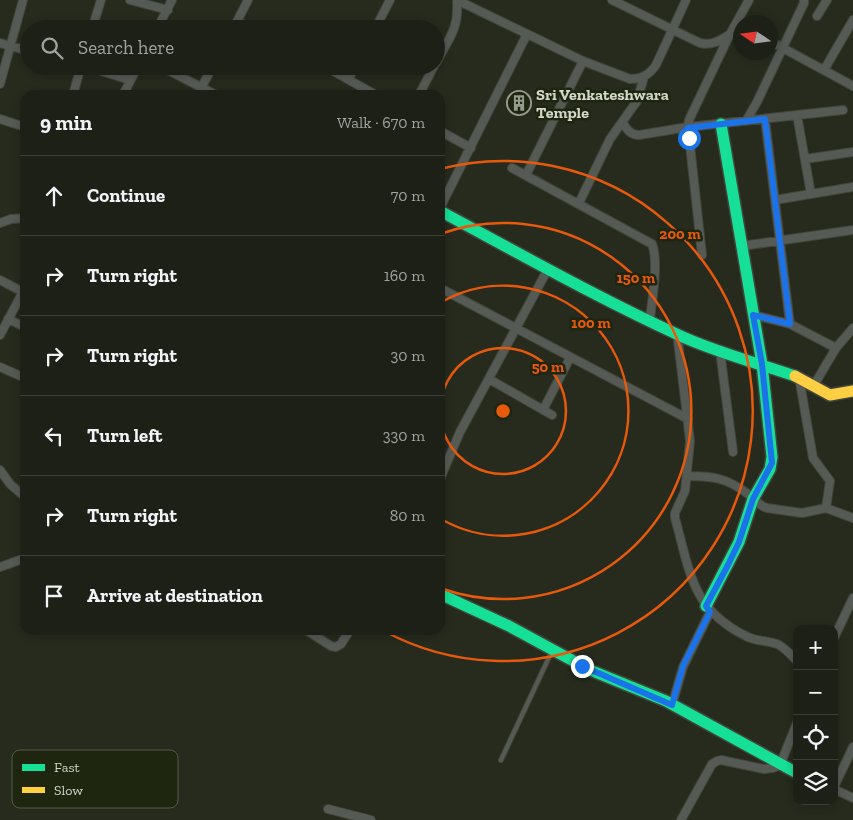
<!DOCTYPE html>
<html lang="en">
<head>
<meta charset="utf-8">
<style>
	body { margin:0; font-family:"Zilla Slab",serif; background:#292d23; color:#f1f3f6 }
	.controls { position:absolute; right:15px; bottom:15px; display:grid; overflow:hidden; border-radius:10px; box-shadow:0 2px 8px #0003 }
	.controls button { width:45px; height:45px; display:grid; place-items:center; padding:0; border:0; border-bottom:1px solid #3a3e35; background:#1c2016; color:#f1f3f6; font:25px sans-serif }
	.compass { position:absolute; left:733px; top:15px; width:45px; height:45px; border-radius:50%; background:#1c2016; box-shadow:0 2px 8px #0003; rotate:283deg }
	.stop { position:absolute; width:15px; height:15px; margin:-11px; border:4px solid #1a73e8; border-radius:50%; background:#fff }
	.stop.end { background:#1a73e8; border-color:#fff; box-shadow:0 1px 5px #0008 }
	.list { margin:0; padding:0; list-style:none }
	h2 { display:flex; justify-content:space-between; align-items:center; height:65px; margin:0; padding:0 20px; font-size:21px }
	h2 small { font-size:16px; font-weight:400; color:#a0a3a1 }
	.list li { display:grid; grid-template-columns:32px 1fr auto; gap:15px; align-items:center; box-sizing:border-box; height:80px; padding:0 20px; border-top:1px solid #3a3e35 }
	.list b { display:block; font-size:19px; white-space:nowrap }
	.list em { font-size:16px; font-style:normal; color:#a0a3a1 }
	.icon { flex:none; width:28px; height:28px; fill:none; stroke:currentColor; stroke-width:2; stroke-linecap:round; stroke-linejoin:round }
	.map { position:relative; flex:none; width:853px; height:820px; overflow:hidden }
	.search { position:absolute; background:#1c2016; box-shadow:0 2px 8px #0003; left:20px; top:20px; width:425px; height:55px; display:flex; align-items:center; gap:12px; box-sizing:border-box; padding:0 18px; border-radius:28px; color:#a0a3a1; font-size:19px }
	.panel { position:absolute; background:#1c2016; box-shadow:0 2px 8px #0003; left:20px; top:90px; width:425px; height:545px; border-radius:15px }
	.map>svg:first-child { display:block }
</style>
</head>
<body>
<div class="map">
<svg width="853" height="820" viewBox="0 0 853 820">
	<rect width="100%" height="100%" fill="#262b1e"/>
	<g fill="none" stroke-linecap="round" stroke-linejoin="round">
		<defs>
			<path id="lane" d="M501,760L552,651"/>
			<path id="street" d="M130,0L168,10
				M612,0L700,43C718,47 725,34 740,30
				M463,3L583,61L630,79C642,79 649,75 656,65L686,0
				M817,16L827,0
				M237,21L252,29
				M92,29L101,0
				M157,29L172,0
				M233,29L248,0
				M375,29L390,0
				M770,41L853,86
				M0,43L29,51
				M436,63C448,40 459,29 457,2
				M85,66L130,80
				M160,66L216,95
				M324,66L376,95
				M824,70L853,20
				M349,79L355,66
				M0,84L23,0
				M201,88L213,66
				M73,95L81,66
				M123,95L138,66
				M419,95L434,66
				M797,115L811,194
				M0,119L25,127
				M765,119L790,324
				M746,121L757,102L804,3V0
				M622,122C627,129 630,135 639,135L688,127L843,110
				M440,131L471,148
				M805,159L853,152
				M512,168L652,244C659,261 652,300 650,319
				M526,175L583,61
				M775,200L853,187
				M579,203L610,139L637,101L644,77
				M440,208L527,34
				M0,223L11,219L25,218
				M742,246L853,230
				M702,255L688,127L689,120L729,36L749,0
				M0,280L23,292
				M440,288L688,419
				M753,315L790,324L836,348
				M8,319L25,327
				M677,333L690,441L685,491L675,513V518C690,571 691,609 746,636C756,642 769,640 779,645C786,649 791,655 797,661
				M0,335L25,288
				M720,351L733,452
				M0,367L25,378
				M799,377L813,458L830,481L826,508
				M489,379L552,415
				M814,385L836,348L853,328
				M543,410L570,358
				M0,470L10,484L25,497
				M687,476C713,476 727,478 748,494C755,499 759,506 767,508L802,513L826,508L853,518
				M440,479L460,432L548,269
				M0,567L25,558
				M306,630L331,646L336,647L341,644L350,630
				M834,638L853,598
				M672,705L683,667L710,612
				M834,787L853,747
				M834,789L853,798
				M328,809L371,820
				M681,820L712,764L717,761L721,760L764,769L773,768L780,765L797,723"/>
			<path id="fast" d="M440,211C520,254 600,299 683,337C719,353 757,363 795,376
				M440,594L509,626L590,670L666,701L797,773
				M706,606L739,542L753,499L770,469L772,457L762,364L721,124"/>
			<path id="slow" d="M795,376L830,395L853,391"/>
		</defs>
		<use href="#lane" stroke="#41463a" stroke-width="6"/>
		<use href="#street" stroke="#41463a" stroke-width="10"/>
		<use href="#fast" stroke="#41463a" stroke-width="14"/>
		<use href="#slow" stroke="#41463a" stroke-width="14"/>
		<use href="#lane" stroke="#565a55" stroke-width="4"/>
		<use href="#street" stroke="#565a55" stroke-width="8"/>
		<use href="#fast" stroke="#16e098" stroke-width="11"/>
		<use href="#slow" stroke="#ffcf43" stroke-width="11"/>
	</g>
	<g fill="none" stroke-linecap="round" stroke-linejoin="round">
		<path stroke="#1a73e8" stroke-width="6" d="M582,666L672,705L683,666L710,612L706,606L728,565L739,542L753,499L772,463L762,364L753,315L790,324L765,119L688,128L689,138"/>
	</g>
	<g fill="none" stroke="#e8590c" stroke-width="2.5">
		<path d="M440 410A63 63 0 1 1 440 412"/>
		<path d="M440 303A125 125 0 1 1 441 519"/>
		<path d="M440 234A188 188 0 1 1 440 588"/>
		<path d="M440 169A250 250 0 1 1 384 631"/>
	</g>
	<defs>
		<symbol id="building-ring" viewBox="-11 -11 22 22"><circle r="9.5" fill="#1e2610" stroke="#969b8d" stroke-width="1.5"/><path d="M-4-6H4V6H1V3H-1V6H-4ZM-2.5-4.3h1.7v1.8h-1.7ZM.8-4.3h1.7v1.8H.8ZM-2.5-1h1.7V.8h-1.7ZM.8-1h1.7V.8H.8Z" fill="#969b8d"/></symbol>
	</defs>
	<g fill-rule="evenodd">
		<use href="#building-ring" x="505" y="89" width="28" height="28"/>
	</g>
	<g text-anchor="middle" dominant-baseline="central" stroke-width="5" stroke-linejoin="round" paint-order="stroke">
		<g font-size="16" font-weight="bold" fill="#d2d7c9" stroke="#1e2610" text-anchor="start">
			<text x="536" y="94">Sri Venkateshwara<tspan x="536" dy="18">Temple</tspan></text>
		</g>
	</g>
	<rect x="12" y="750" width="166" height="58" rx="8" fill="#1e2610" stroke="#545b48" stroke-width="1"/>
	<rect x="22" y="764" width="23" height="7" fill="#16e098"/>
	<rect x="22" y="787" width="23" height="6" fill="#ffcf43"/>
	<g font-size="14" fill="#d2d7c9">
		<text x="54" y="772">Fast</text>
		<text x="54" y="795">Slow</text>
	</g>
	<circle cx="503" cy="411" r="8" fill="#e8590c" stroke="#1e2610" stroke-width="2.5"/>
	<g font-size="15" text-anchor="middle" font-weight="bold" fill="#e8590c" stroke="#1e2610" stroke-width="5" stroke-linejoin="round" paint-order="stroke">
		<text x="680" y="239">200 m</text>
		<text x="636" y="283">150 m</text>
		<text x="591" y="328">100 m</text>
		<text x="548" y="372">50 m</text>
	</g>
</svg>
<div class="controls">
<button>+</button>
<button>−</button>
<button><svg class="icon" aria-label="locate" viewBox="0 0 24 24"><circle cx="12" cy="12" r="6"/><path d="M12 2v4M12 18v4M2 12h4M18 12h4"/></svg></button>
<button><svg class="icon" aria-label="layers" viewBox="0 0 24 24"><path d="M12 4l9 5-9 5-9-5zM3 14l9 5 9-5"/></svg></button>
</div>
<svg class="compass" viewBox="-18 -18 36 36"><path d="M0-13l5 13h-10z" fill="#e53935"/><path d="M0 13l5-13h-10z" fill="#a0a3a1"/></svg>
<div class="stop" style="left:689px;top:138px"></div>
<div class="stop end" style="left:582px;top:666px"></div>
<div class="search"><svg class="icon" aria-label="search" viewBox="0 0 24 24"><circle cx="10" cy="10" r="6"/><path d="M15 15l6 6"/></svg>Search here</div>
<section class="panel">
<h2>9 min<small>Walk · 670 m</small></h2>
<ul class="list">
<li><svg class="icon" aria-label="ahead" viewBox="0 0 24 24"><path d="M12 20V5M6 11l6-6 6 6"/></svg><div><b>Continue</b></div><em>70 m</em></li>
<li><svg class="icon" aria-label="right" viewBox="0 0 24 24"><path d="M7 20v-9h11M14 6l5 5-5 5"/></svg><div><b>Turn right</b></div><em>160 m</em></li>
<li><svg class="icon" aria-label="right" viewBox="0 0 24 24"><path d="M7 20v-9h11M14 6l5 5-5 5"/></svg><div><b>Turn right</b></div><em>30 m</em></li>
<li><svg class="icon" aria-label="left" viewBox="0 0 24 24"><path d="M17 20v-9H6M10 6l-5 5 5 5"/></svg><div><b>Turn left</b></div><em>330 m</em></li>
<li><svg class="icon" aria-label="right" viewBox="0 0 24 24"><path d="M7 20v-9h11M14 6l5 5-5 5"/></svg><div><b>Turn right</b></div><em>80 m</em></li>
<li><svg class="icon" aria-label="arrive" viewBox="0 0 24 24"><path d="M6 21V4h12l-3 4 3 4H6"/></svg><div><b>Arrive at destination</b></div></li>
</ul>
</section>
</div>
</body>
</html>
